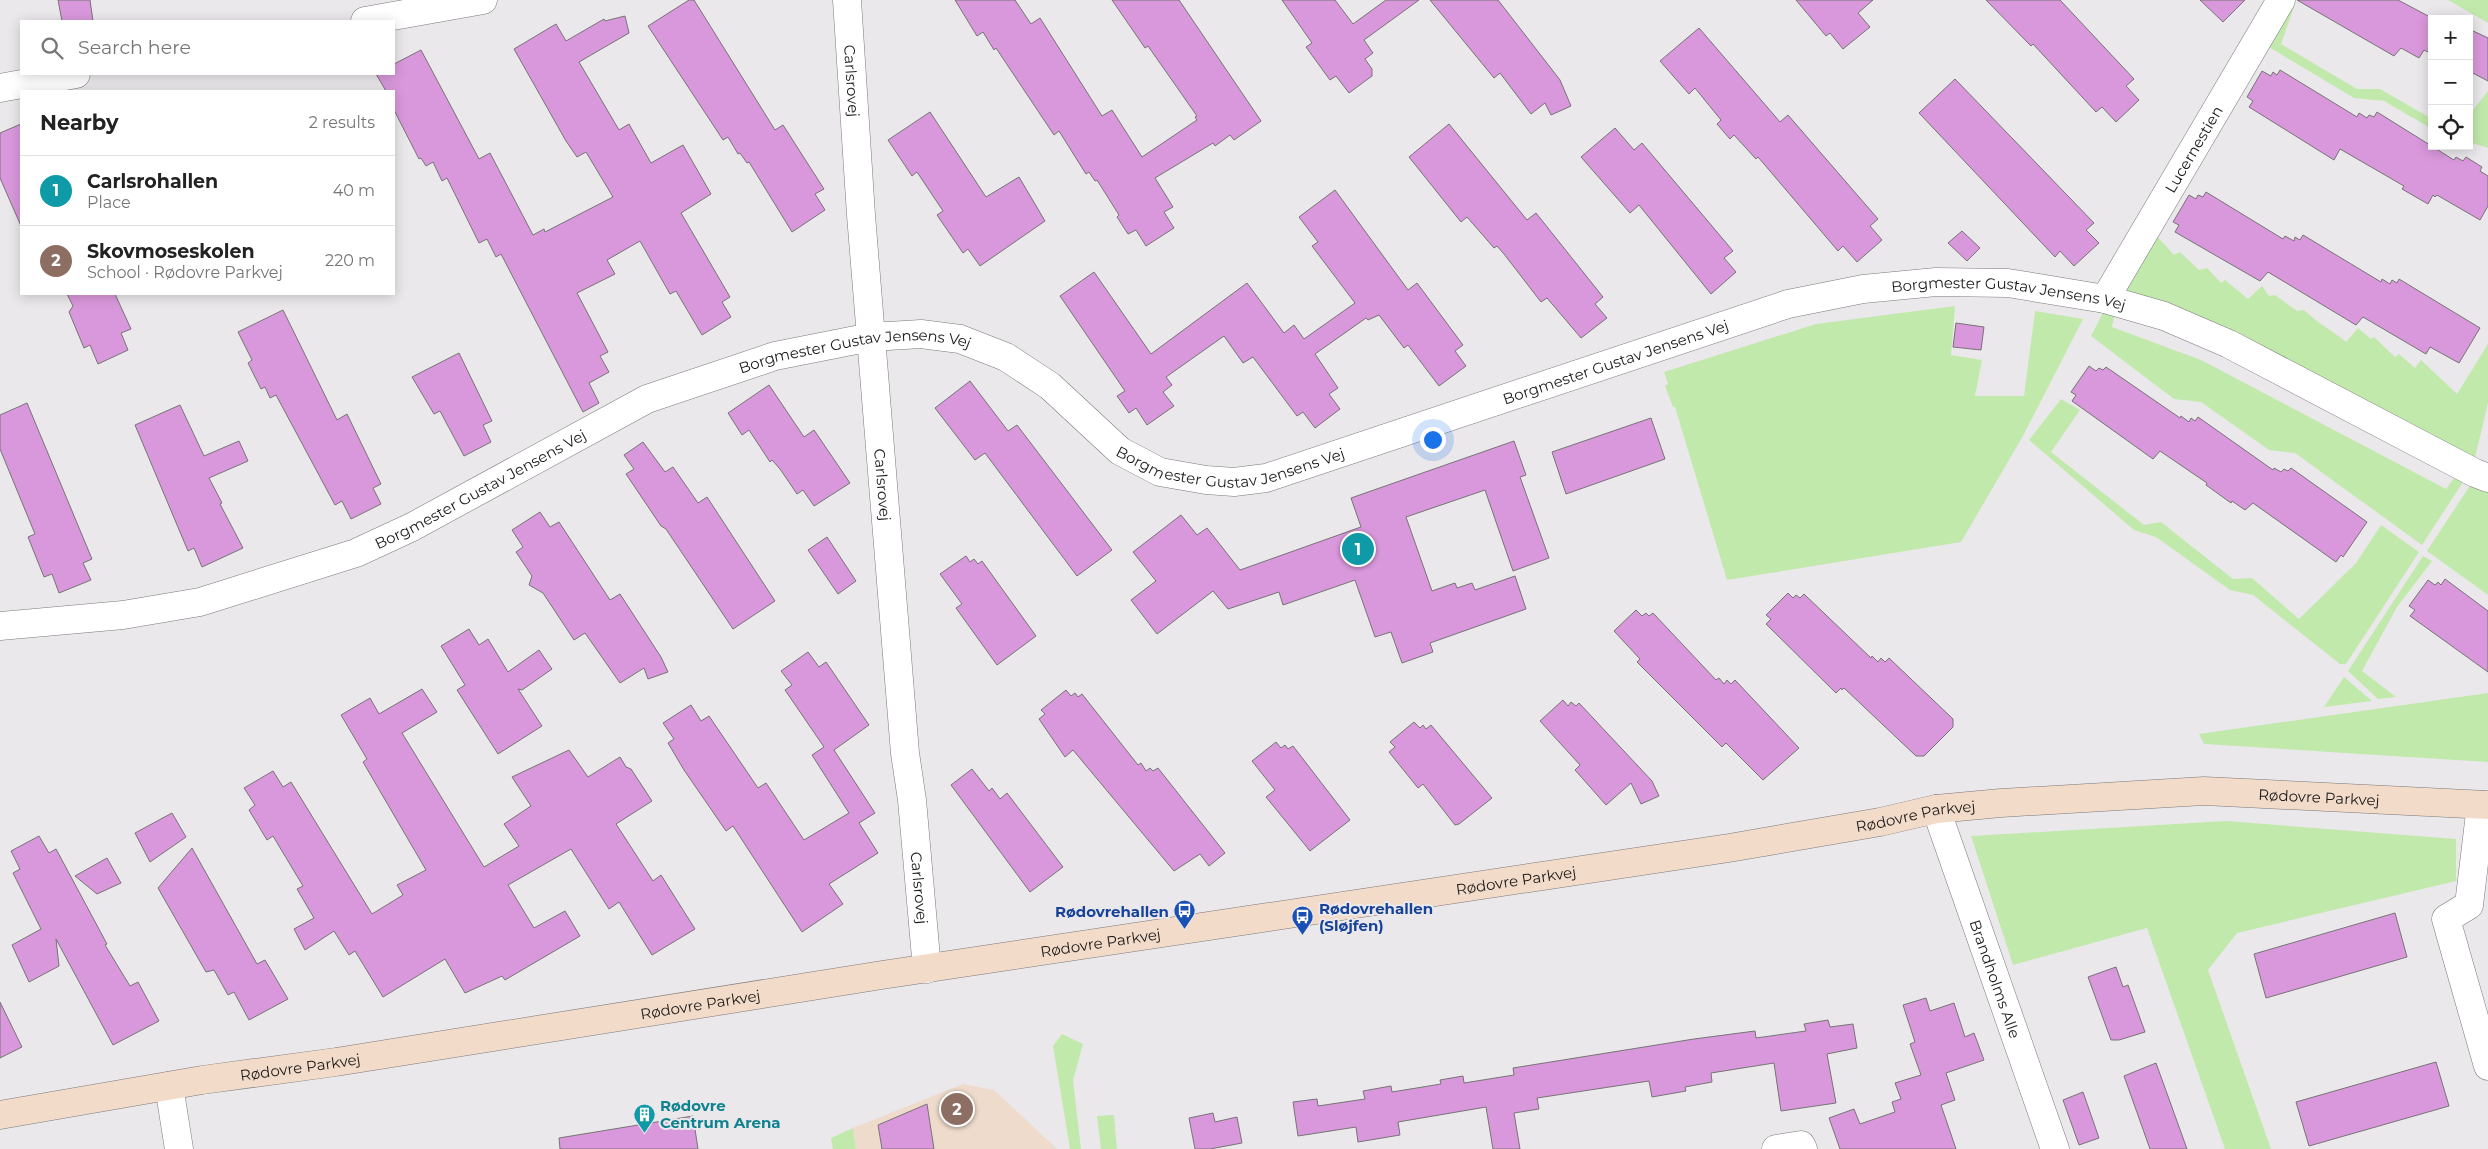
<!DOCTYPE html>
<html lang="en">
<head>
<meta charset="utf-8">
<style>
	body { margin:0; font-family:Montserrat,sans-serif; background:#f2f2f2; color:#222 }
	.controls { position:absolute; right:15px; top:15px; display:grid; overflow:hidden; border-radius:0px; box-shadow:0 2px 12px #0003 }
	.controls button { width:45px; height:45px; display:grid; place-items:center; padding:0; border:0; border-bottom:1px solid #e0e0e0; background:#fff; color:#222; font:25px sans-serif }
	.you { position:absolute; left:1432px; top:439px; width:18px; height:18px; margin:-12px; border:4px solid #fff; border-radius:50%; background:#1a73e8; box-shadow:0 0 0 8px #1a73e833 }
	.badge { display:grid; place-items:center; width:32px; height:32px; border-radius:50%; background:#7c3aed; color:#fff; font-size:16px; font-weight:700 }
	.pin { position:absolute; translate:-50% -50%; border:2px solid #fff; box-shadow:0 1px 5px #0006 }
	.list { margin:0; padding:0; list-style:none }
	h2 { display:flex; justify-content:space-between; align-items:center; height:65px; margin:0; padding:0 20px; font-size:21px }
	h2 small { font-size:16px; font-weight:400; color:#767676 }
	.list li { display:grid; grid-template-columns:32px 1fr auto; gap:15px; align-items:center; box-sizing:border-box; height:70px; padding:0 20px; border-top:1px solid #e0e0e0 }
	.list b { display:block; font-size:19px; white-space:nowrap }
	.list p { margin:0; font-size:16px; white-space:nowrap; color:#767676 }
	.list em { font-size:16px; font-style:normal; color:#767676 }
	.icon { flex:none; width:28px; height:28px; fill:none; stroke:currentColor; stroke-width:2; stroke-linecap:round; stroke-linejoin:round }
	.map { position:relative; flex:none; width:2488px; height:1149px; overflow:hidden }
	.search { position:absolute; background:#fff; box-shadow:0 2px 12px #0003; left:20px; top:20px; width:375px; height:55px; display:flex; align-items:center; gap:12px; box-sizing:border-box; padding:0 18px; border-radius:0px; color:#767676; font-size:19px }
	.panel { position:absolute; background:#fff; box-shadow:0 2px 12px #0003; left:20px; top:90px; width:375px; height:205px; border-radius:0px }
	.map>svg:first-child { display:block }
</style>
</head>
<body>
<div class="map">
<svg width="2488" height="1149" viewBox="0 0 2488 1149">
	<rect width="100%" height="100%" fill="#ebe8eb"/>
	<path fill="#eedbcb" d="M963,1084L994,1090L1057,1149H856L853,1128Z"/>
	<path fill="#c2e9ac" d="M2448,0H2488V23Z
		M2288,4L2294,7L2281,44L2357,89H2380L2432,119V129L2384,101L2354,98L2269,47Z
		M2488,91V148L2469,142V115Z
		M2154,233L2174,255L2180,252L2199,270L2207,268L2221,283L2225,280L2248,299L2262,286L2269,296L2275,295L2297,311L2304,310C2317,323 2332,330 2346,342L2358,328L2371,339L2374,337L2395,357L2399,354L2415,368L2421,360L2457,394L2488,344V403L2474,462L2121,292Z
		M1955,306L1951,355L1982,360L1975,396H2024L2035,311L2083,319L2023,436L1961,542L1727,580L1675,407H1673L1665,386L1668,384L1664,372L1816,324Z
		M2105,309L2115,311L2112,327L2201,360L2446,489L2457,474L2465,479L2422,545L2295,453L2269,450L2201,402L2174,399L2091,336Z
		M2061,399L2080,410L2051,452L2144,525L2161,522L2233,579L2252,578L2299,619L2356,563L2381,525L2419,552L2346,664H2340L2253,595L2230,590L2156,537L2134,530L2029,440Z
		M2471,484L2488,487V595L2427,551Z
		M2423,556L2432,561L2397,607L2362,671L2396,697L2378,699L2348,671Z
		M2344,677L2372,701L2324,707Z
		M2488,693V762L2204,744L2199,734Z
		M2226,821L2456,839V881L2237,933L2208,970L2271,1149H2225L2147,928L2013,965L1971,836Z
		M1062,1034L1083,1044L1073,1080L1081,1149H1070L1053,1046Z
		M1114,1115L1117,1149H1101L1097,1116Z
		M853,1128L856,1149H833L831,1138Z"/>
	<path fill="#d998db" stroke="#767476" d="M58,0H90L93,21H62Z
		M689,0H694L775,130L783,125L824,189L815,194L825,210L792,232L749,162L747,163L740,153L738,154L728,137L723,140L648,26Z
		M955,0H1015L1031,24L1040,18L1102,116L1112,110L1142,157L1197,120L1195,117L1197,116L1148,46L1145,48L1112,0H1179L1261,121L1234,140L1230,135L1215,146L1213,143L1155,178L1173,207L1164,212L1174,228L1146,246L1136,230L1128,234L1117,217L1119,215L1097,180L1095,181L1089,172L1086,174L1059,131L1054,135L996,48L994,50L983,32L977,36Z
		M1282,0H1335L1353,24L1386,0H1419L1364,40L1373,53L1365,59L1372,69V76L1349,93L1336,76L1330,80L1306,47L1312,43Z
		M1430,0H1498L1560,80L1571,106L1551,115L1545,103L1531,114L1500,73L1494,78Z
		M1796,0H1873L1858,13L1870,27L1843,49L1830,33L1826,36Z
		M1986,0H2060L2134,79L2126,86L2139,100L2116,122L2102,107L2096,112L2033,44L2031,46Z
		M2200,0H2245L2223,22Z
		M2297,0H2398L2432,18V54L2424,50L2419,58L2401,48L2394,56Z
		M625,16L629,33L579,62L619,130L629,124L651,163L683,145L711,194L681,213L730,297L722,302L731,317L702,335L676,291L670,294L640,241L607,260L615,274L577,293L608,352L600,356L609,372L589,383L599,403L583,412L501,254L496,257L487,239L479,243L447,178L442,181L433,162L426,166L421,158L419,159L394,110V91H386L376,74H394V64L421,50L479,159L490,153L533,235L544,229L545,232L613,197L586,152L577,157L566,141L514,49L556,24L566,41L604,19L605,21Z
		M1699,28L1780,122L1788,115L1878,219L1870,226L1882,240L1857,262L1843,246L1838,251L1758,157L1756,159L1734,135L1730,139L1717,124L1721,120L1695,88L1689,94L1660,61Z
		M2469,29L2488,38V81L2469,71Z
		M2280,70L2357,117L2359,113L2367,118L2369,115L2374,117L2377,112L2454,160L2456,157L2463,161L2466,157L2482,167L2480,171L2488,176V206L2480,220L2437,195L2435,197L2433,195L2428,204L2402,189L2404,186L2340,149L2334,160L2249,107L2253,101L2247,97L2262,71L2271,76L2273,72L2277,75Z
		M1955,79L2094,223L2086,230L2099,243L2074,266L2060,251L2055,257L1919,113Z
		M930,112L986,197L1019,177L1045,221L980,266L968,249L963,253L937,215L943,211L917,172L912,176L888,140Z
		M21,124V226L0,178V133Z
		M1449,124L1527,220L1536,213L1603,297L1595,304L1607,318L1581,338L1547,298L1541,302L1504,254L1497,246L1494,248L1467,217L1461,222L1409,157Z
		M1615,128L1634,150L1642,143L1733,251L1724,258L1736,272L1711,294L1639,205L1630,213L1581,157Z
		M1335,190L1408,290L1417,283L1463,345L1455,351L1466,366L1439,386L1408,345L1404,348L1379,315L1368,320L1366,318L1315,354L1338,388L1329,394L1340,409L1315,428L1303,412L1297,416L1253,357L1243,363L1224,336L1166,377L1172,385L1163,392L1174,406L1147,425L1136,408L1129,413L1117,396L1125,391L1060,296L1094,272L1151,354L1247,283L1284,333L1294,325L1304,339L1355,303L1312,246L1318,242L1299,217Z
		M2206,192L2283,239L2285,236L2294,241L2295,237L2300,240L2303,235L2381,282L2382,279L2390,284L2392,280L2397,283L2399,279L2480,328L2459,363L2430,347L2426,354L2363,317L2356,325L2268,272L2260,281L2175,232L2179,225L2173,222L2189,195L2196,199L2198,195L2203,197Z
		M1962,231L1980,248L1967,261L1948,243Z
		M67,294H115L131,329L121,333L128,350L98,364L90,345L84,348L69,312L73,306Z
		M283,310L337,420L347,414L381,484L373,488L381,504L351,519L342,501L335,505L276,395L270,398L265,387L261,389L248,363L252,360L238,332Z
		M1956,323L1984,327L1981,350L1953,347Z
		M459,353L492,421L483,425L491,442L464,456L440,411L434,414L412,377Z
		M2089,366L2096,371L2099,368L2103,370L2106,367L2180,418L2181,416L2189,422L2191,418L2195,421L2198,417L2273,470L2274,468L2281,472L2284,469L2288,471L2291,468L2367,522L2343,557L2341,555L2336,562L2253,503L2245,510L2232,501L2231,503L2206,485L2207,483L2160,451L2153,459L2072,401L2076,395L2071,392Z
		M970,381L1008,431L1017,425L1112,550L1077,576L985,453L975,460L935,408Z
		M769,385L804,437L814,430L850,483L814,506L803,490L797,494L780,469L772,460L770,462L749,430L742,435L728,413Z
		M27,403L92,559L83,563L91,580L59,593L52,574L44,577L28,537L35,534L0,449V415Z
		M180,405L204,456L239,441L248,461L209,478L222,503L220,504L243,548L202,567L194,548L188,551L135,425Z
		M1651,418L1665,459L1566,494L1552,452Z
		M1514,441L1526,475L1520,477L1549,558L1513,571L1485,490L1406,517L1432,591L1455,583L1457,588L1472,583L1475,590L1515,576L1526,609L1430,643L1433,652L1402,663L1391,632L1375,637L1355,580L1283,605L1279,592L1228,609L1213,591L1157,634L1131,600L1156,581L1133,552L1181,515L1197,535L1207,528L1240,570L1361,527L1351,498Z
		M643,442L665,472L673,467L698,503L707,497L775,601L733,629L666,529L661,526L626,474L634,469L624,455Z
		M540,512L550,527L559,522L610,600L620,594L661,657L668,672L648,679L644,668L620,683L585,633L574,640L543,593L529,585L532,576L516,552L523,547L512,530Z
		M827,537L856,581L838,594L808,550Z
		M966,556L970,562L974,559L978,564L982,561L1036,636L997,665L956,608L962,604L940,574Z
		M2445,579L2488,611V672L2410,616L2415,610L2409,606L2428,580L2435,585L2438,582L2441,585Z
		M1788,593L1793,598L1796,595L1800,598L1804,594L1871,658L1872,656L1878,662L1881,658L1885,662L1889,658L1953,719V727L1924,756H1916L1844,688L1842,690L1841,688L1836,693L1766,624L1771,619L1766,615Z
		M1636,610L1642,616L1646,613L1649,616L1653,613L1716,680L1719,678L1724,684L1727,680L1731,684L1735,680L1799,748L1763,780L1726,743L1722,747L1637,662L1640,659L1614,631Z
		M469,629L479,645L488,639L508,672L539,650L552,669L522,690L518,689L542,726L498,754L457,690L465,685L441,646Z
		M808,652L819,667L826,662L869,725L834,750L875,813L859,823L878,853L829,884L843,904L802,932L733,826L726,831L684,770L668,743L674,739L663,723L691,705L701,721L709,716L758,788L766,783L804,840L849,813L812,755L824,747L785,690L792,685L781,671Z
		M422,689L437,712L402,733L484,867L519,846L504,824L531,806L512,777L569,750L588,777L620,757L626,767L631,769L652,801L616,824L653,881L661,875L695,929L652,955L619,902L609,909L571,849L508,885L534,928L565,911L580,936L505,980L502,976L465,993L445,959L383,997L355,951L349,955L334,931L305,950L294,929L314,918L297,889L303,886L273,836L267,840L249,810L255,805L244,788L273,771L283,787L291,782L372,914L403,895L397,885L426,870L363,762L367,759L341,715L370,698L379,714Z
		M1066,690L1071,696L1075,693L1078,697L1082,694L1138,765L1141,763L1146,771L1150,768L1153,771L1158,768L1225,853L1209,866L1200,854L1174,871L1073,750L1065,757L1039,719L1045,714L1041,710Z
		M1563,700L1568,706L1571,702L1576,706L1579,703L1652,781L1659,796L1641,804L1631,783L1606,805L1575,770L1580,765L1540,721Z
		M1414,722L1420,728L1423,725L1426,729L1431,725L1492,798L1459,824L1455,825L1423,784L1418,788L1389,752L1395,747L1390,742Z
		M1276,742L1281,748L1285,745L1288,749L1293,746L1350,820L1310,851L1266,797L1275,790L1252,761Z
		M972,769L989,791L992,788L1000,799L1007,793L1063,867L1030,892L951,785Z
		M172,813L186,837L150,862L135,833Z
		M39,836L49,853L56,849L107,944L105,945L130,986L138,982L159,1021L113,1045L56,939L59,966L29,982L12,945L41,929L13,873L20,869L11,851Z
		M192,848L257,964L265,960L288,999L249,1020L234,992L228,995L214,970L206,972L158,888Z
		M107,858L121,883L97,894L75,876Z
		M2395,913L2407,957L2266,998L2254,954Z
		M2116,967L2123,987L2128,985L2145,1032L2119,1040H2111L2088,977Z
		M1926,998L1930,1011L1954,1003L1965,1037L1974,1033L1984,1060L1946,1073L1955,1100L1941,1105L1956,1149H1840L1829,1118L1854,1109L1860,1124L1895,1112L1892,1102L1901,1099L1895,1083L1921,1075L1910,1044L1915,1042L1903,1005Z
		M0,1002L22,1047L0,1058Z
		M1828,1020L1830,1027L1853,1024L1857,1048L1827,1054L1836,1103L1781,1111L1774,1063L1711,1073L1712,1082L1685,1087L1686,1091L1652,1097L1649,1081L1537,1098L1539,1109L1514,1113L1520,1149H1493L1486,1107L1398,1122L1400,1135L1358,1142L1356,1127L1298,1136L1293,1102L1317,1099L1318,1106L1365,1099L1363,1091L1391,1086L1392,1092L1441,1084L1440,1080L1463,1076L1464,1083L1514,1075L1513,1068L1694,1039L1755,1031L1756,1038L1806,1031L1804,1024Z
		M2436,1062L2449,1106L2309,1146L2296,1102Z
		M2156,1063L2187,1149H2150L2124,1076Z
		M2083,1092L2099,1138L2079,1145L2063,1100Z
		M927,1104L934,1149H882L878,1125Z
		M1213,1113L1215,1122L1237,1117L1242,1143L1210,1149H1195L1189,1118Z
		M693,1116L698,1149H560L559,1138Z"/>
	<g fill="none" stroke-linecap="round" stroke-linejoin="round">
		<defs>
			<g id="street">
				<path id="s1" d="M847,0L861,215L905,753L912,800L927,969"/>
				<path d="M365,21L483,0"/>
				<path d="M0,88L76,74"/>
				<path id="s2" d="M2105,299L2281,0"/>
				<path id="s3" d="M0,626L123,615L200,602L356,553L412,527L647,399L775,356L871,337L921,334L960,339L1006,357L1050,386L1120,451L1160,472L1206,480L1234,482L1266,478L1788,304L1863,289L1936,282L2008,283L2105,299L2164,316L2229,344L2475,473L2488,478"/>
				<path d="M2481,805L2469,905L2446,919L2488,1066"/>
				<path id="s4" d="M1936,809L2055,1149"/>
				<path d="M169,1086L179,1149"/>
				<path d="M1776,1149L1801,1145L1803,1149"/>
			</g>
			<g id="secondary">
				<path id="s5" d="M0,1115L202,1080L336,1062L882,975L1729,848L1880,822L1936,809L2001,803L2204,791L2488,805"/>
			</g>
		</defs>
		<use href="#street" stroke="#7b797b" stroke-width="29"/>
		<use href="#secondary" stroke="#7b797b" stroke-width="29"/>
		<use href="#street" stroke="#fff" stroke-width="28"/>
		<use href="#secondary" stroke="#f2dbc8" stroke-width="28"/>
	</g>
	<defs>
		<symbol id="bus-pin" viewBox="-11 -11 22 30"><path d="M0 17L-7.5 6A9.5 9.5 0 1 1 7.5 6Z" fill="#1a4fb4" stroke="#ebe8eb"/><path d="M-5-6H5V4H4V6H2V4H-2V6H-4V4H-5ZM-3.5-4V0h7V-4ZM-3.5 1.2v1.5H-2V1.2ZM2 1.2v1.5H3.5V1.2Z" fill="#fff"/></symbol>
		<symbol id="building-pin" viewBox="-11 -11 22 30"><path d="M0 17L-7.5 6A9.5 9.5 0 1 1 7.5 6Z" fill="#0f9aa8" stroke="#ebe8eb"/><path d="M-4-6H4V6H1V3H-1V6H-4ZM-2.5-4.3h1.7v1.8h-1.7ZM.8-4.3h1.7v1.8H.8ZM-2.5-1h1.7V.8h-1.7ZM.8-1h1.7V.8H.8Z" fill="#fff"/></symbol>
	</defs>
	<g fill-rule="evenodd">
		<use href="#bus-pin" x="1172" y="898" width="25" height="34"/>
		<use href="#bus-pin" x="1290" y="904" width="25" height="34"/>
		<use href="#building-pin" x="632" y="1102" width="25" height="34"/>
	</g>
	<g text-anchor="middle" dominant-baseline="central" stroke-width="4" stroke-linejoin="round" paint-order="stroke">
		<g font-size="15" fill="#1c1b1c" stroke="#ebe8eb">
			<text stroke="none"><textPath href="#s1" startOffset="81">Carlsrovej</textPath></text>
			<text stroke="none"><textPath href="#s2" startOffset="174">Lucernestien</textPath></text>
			<text stroke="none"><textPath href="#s3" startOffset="2140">Borgmester Gustav Jensens Vej</textPath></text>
			<text stroke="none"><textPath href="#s3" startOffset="910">Borgmester Gustav Jensens Vej</textPath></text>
			<text stroke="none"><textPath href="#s3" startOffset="1735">Borgmester Gustav Jensens Vej</textPath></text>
			<text stroke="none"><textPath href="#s3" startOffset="1330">Borgmester Gustav Jensens Vej</textPath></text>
			<text stroke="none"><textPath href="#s1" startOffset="486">Carlsrovej</textPath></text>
			<text stroke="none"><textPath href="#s3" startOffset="505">Borgmester Gustav Jensens Vej</textPath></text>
			<text stroke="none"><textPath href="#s5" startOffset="2344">Rødovre Parkvej</textPath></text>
			<text stroke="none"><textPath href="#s5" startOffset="1939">Rødovre Parkvej</textPath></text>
			<text stroke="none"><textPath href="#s5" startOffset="1534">Rødovre Parkvej</textPath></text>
			<text stroke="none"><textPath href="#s1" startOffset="891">Carlsrovej</textPath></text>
			<text stroke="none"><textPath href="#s5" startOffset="1114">Rødovre Parkvej</textPath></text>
			<text stroke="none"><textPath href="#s4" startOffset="180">Brandholms Alle</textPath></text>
			<text stroke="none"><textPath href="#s5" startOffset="709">Rødovre Parkvej</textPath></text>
			<text stroke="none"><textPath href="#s5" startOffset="304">Rødovre Parkvej</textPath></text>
		</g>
		<g font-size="15" font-weight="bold" fill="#164399" stroke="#ebe8eb" text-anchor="start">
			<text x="1319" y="908">Rødovrehallen<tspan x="1319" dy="17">(Sløjfen)</tspan></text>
			<text x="1169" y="911" text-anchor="end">Rødovrehallen</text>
		</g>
		<g font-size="15" font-weight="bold" fill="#0d838f" stroke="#ebe8eb" text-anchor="start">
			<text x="660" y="1105">Rødovre<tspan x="660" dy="17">Centrum Arena</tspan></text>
		</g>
	</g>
</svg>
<div class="controls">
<button>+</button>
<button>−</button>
<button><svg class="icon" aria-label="locate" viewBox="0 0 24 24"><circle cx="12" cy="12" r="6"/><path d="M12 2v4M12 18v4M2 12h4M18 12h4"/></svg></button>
</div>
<div class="you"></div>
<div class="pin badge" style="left:1358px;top:549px;background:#0f9aa8">1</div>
<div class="pin badge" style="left:957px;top:1109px;background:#8d6e63">2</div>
<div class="search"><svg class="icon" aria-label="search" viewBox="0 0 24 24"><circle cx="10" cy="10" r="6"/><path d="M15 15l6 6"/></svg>Search here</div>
<section class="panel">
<h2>Nearby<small>2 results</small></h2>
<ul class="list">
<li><span class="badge" style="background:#0f9aa8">1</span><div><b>Carlsrohallen</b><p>Place</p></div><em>40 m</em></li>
<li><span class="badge" style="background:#8d6e63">2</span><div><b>Skovmoseskolen</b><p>School · Rødovre Parkvej</p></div><em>220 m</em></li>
</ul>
</section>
</div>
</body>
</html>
